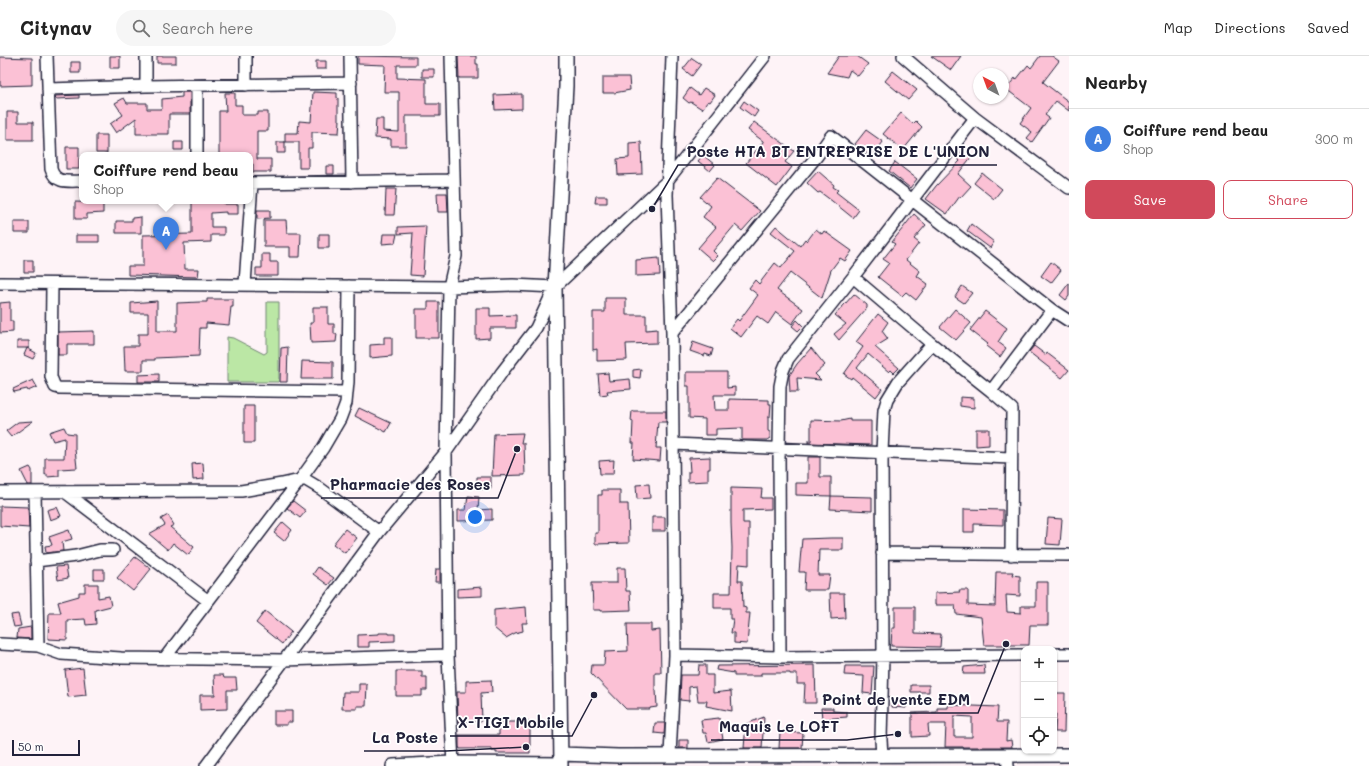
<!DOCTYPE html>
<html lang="en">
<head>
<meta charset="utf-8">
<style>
	body { margin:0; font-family:Mali,sans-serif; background:#f6f6f6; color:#222 }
	.controls { position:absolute; right:12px; bottom:12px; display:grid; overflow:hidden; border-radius:8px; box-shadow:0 1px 3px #0004 }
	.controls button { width:36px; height:36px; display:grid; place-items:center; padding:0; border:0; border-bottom:1px solid #e0e0e0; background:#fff; color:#222; font:20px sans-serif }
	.compass { position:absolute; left:973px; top:12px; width:36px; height:36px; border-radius:50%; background:#fff; box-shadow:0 1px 3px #0004; rotate:319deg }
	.scale { position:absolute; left:12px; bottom:10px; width:68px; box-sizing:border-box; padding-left:4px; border:2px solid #22223b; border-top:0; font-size:11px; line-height:14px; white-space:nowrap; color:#22223b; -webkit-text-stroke:3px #fff; paint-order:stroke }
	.you { position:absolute; left:475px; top:461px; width:14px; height:14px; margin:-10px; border:3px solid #fff; border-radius:50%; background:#1a73e8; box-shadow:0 0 0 6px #1a73e833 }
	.badge { display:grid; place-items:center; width:26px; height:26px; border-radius:50%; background:#d1495b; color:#fff; font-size:13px; font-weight:700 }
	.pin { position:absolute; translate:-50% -33px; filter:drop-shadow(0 1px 2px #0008) }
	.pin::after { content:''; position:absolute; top:21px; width:14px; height:12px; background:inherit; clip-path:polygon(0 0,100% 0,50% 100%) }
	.popup { position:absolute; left:79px; top:96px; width:174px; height:52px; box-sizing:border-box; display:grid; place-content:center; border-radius:8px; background:#fff; filter:drop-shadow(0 1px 3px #0005); font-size:13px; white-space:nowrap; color:#767676 }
	.popup b { font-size:15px; color:#222 }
	.popup::after { content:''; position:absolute; left:50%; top:100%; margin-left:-8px; border:8px solid transparent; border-top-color:#fff }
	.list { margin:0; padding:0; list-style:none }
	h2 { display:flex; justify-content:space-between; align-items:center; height:52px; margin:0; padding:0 16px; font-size:17px }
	h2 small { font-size:13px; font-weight:400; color:#767676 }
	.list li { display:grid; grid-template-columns:26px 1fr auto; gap:12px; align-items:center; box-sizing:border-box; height:60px; padding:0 16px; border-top:1px solid #e0e0e0 }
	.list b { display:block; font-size:15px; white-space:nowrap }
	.list p { margin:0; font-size:13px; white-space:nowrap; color:#767676 }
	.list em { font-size:13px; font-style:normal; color:#767676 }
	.actions { display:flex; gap:8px; padding:12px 16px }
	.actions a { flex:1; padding:9px 0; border:1px solid #d1495b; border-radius:8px; text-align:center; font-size:14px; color:#d1495b }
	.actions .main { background:#d1495b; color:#fff }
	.icon { flex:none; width:22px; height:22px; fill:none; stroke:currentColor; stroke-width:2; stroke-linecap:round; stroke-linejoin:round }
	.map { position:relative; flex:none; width:1069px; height:710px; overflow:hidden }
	header { display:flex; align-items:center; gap:24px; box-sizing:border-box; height:56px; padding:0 20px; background:#fff; border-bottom:1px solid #e0e0e0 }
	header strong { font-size:19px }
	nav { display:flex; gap:22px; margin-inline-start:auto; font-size:14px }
	.search { width:280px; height:36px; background:#f6f6f6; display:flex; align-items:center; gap:10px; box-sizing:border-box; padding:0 14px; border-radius:22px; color:#767676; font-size:15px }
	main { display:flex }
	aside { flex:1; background:#fff }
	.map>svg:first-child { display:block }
</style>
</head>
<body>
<header>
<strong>Citynav</strong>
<div class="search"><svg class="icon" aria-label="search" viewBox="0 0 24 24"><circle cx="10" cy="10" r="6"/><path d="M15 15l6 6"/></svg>Search here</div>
<nav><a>Map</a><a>Directions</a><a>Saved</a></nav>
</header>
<main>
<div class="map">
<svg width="1069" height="710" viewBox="0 0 1069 710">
	<rect width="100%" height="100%" fill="#fef3f7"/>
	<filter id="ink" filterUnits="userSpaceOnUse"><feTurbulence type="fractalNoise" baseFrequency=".025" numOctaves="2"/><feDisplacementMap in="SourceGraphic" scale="8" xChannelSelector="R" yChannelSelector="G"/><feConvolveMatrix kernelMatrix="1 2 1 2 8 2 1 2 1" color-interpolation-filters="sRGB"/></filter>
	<g filter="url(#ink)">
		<path fill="#bbe7a5" stroke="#6e8470" d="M267,246H279V326H227V281L233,282L264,298L267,296Z"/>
		<path fill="#fbc1d5" stroke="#22223b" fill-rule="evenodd" d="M110,0H120V12H110Z
			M157,0H176V7H157Z
			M358,0L416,1V9H397V22L426,23V48H440V60H406V90H391V83L375,82L376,63H383V75L399,76V36H384L385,9L358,8Z
			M458,0H476V8H478V22H459Z
			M839,0H857L868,8L858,20L850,14L847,21L827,17Z
			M931,0H961L951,14Z
			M1040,0H1052L1059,5L1043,26L1069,46V55L1056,45L1045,59L1049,62L1032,86L1027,82L1032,76L1020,67L1031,52L1006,33L1015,22L1016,24L1028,9L1031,12Z
			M0,1L32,2V29L0,30Z
			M692,2L701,8L692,20L683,13Z
			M316,5H326V13H316Z
			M71,6H80V17H71Z
			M422,13H434V21H422Z
			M893,15L917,34L908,44L885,25Z
			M603,21H629L630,34L614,37H603Z
			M690,32L699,39L704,32L715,39L710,46L708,45L702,53L691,46L689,47L683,42Z
			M182,36H190V58H169V78H136V62L116,77L110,68L123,59L115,47L124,42L127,47H147V53H162V43L182,41Z
			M313,36L337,37V42H338V64H340L339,77L312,76V92H308V112H299V86H285V77H298L299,65L311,66Z
			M225,37H235V49H242V59H258V56H268V75H257V103H271V116H253V108H250V99H219V55H226Z
			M522,38V53L495,54L494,39Z
			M79,39V42L56,43L55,40Z
			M744,45L758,55L754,61L740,51Z
			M7,56H18V66H33V84H7Z
			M901,57L913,68L916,65L922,71L903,94L883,78Z
			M754,66L794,95L785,106L792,111L777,131L746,107L763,86V85L748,74Z
			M866,74L883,86L872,101L855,88Z
			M96,79H107V97H96Z
			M174,86H183V94H174Z
			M277,86H285V97H277Z
			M641,86L642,118L618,119L617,103L629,102V87Z
			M66,91H79V113H66Z
			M963,93L972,100L958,118L971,130L961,141L960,140L947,158L926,143L936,130L960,105L957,102Z
			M703,99L715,109L710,115L698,105Z
			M895,106L917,123L910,132L889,115Z
			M326,110H334V118H326Z
			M818,115L834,129L833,131L838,134L836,136L859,154L853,162L832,145L820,136L818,137L807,127Z
			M982,117L1002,133L994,143L974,127Z
			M717,122L760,155L742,175L735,169L713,195L718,200L713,205L698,192L716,171L703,161L711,150L700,141Z
			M386,133H396L394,159H385Z
			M437,137H447L448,156H438Z
			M596,140H607V147H595Z
			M192,145H224V148H238V158H226V156L211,157V171H224V179H211V186L184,187L185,213H199L198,221L128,219V210H143V179L192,178Z
			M75,146L103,147V157L87,158V163H75Z
			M257,154H270V162L257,163Z
			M914,158L926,169L914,183L919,187L906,204L920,215L917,220L928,228L916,244L906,236L902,240L878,221L889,207L883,203L895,188L892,186Z
			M141,161V177H116V165H132V162Z
			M264,164H286L287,177H301L300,201H290V191H264Z
			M14,166H29V177H14Z
			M971,168L994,186L990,192L967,175Z
			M426,170L423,220L410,219L413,177L398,178V171Z
			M776,170L800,190L805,183L807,185L816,173L822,178L824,175L852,195L845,205L840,202L831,214L822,242L790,217L777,234L803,253L792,268L776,256L768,268L757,260L741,281L730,272L737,263L739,265L758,239L749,232L755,224L759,228L775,207L781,212L795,195L771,176Z
			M319,178H329V192H319Z
			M383,178H397L395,187L382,188Z
			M76,179H99V186H76Z
			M262,198H270V206H278V220H256V212H262Z
			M659,202L660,219L636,220V204Z
			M24,204H33V216H24Z
			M1051,206L1061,214L1051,227L1041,220Z
			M1069,227V240L1066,244L1060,239Z
			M962,230L972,237L964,247L955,241Z
			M854,238L867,249V252L839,284L834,278L846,268L835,259Z
			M605,242H626V259H646V274L657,273V287L626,288L627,304L597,305V293L593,294V256H605Z
			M207,243H233V251H231L229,269L206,267V272H200L199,300L155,302V304H143V315H125L124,290H138V278H148V257H131V247L157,245V275H177V247L200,246H207Z
			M10,246V265H13V276L0,277V247Z
			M428,246H439V282H416V253H428Z
			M313,251H328V268H334V278H337L336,286L311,287L310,267H313Z
			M476,252H490V260L516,259V272H490V282L476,283Z
			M955,253L971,267L956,284L940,271Z
			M985,255L1007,272L998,286L1006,292L1000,301L986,290L988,288L970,274Z
			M878,258L888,266L882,275L888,283L875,291L899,312L894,317L891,314L889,316L868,298L857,312L882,333L876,341L852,321L851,323L844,318L863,291L856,286Z
			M797,264L803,270L798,275L792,270Z
			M94,275V288H67V299H58V276Z
			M384,281H392V300L370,302V289L384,288Z
			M17,285H29V292H17Z
			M693,286L713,293L711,300L705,298L704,300L690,295Z
			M1034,290L1046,299L1047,297L1069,314L1062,322L1029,296Z
			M288,291L287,326H280L281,292Z
			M27,292L36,297L33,303L24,299Z
			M811,292L825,309L815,318L821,324L797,322L798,336H790L789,320L797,308Z
			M302,305L333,306V323H301Z
			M641,313L640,322L633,321V314Z
			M686,316H727V332L735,331V339H714L715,354H729V343L769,344V348H771L770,361H768V375L770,376V382L767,384H742V372L716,373V379H705V363L689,362V330H686Z
			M608,317L609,325L630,323L631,333L607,335L608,338L600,339L598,318Z
			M159,318V326H138V319Z
			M33,324L37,331L28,335L27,333L14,336L13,333Z
			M960,341L974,342V352L960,350Z
			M244,350H254V387H244Z
			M359,352L391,367L386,376L355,360Z
			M632,355H666V366H658L656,392H661L660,405L633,403L634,387H632L633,365H631Z
			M850,363V365H871V389L808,387V385H811V364L841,365Z
			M33,365L11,381L6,375L18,366Z
			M64,371L67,377L75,378V393L77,412L59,413V420L47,421V418L45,419V402H64L65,382L53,385L49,376Z
			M976,373H989V389L976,390Z
			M523,377L521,387H524L525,419L492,420L494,378Z
			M710,401V413H708V425L688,426V416H690L689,402Z
			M808,401H820V421H831V440L796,439V427H808Z
			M614,404L613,418H600L599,405Z
			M203,407L204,423L193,424L192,408Z
			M30,411L32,414V429H28L21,415Z
			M477,421H491V433H477Z
			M649,428L650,442L637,443L636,429Z
			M731,432L762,433L761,442H771V453L743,454V467H749V509L739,508L738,525H742L743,551L746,552V557H750L747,588L734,587V577H731L733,563H730V552H714V537H731L732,492L731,467Z
			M602,434H620V448H628L629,487L595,488V477H598V439H602Z
			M468,440L479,441L478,454L492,453V464L458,465V454H466Z
			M831,440L872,441V455L830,453Z
			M293,445L306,455L300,462L287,452Z
			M0,450L28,451L29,472L0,470Z
			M57,451L61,460L50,464L47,454Z
			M964,453L1003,454V469L974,468V476H964Z
			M168,459L174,469L170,471L194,491L188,499L173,487L168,494L149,478L165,469L161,463Z
			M652,461H665V475H652Z
			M1048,462L1062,463L1060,489L1046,488Z
			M283,466L292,474L284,485L274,477Z
			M345,473L357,482L345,497L333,488Z
			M69,474L72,483L62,486L63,495L46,497L45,490L52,489L49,481Z
			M831,482H843V494H819L818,519H830L828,534H804L805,516H799L802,483Z
			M135,501L151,513L133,535L117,522Z
			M66,510L68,522L58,524L56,511Z
			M318,511L334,522L328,529L313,518Z
			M617,512H625L626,535H630L631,554L601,555V554H593L592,527H617Z
			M94,513H104V523H94Z
			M436,513H440V526H435Z
			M996,516H1013L1012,519L1020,520V540L1006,539L1007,556L1021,557V550H1036V526H1048V569H1030L1029,589H984L981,561L956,558L955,549H935V537L960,536L959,534H968V549L995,550Z
			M85,528H98V542L109,540L111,550L95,554L96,568L86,569L85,563L67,564V584L48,583L49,557H61L58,546L79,540V536H85Z
			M482,531V540L457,541V533Z
			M830,537H844L845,562L831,563Z
			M526,551L527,567H522L523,575L515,577L506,582L494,572V554Z
			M895,551H915V577L941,578L940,591L891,590L892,572H895Z
			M265,555L291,576L282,588L256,567Z
			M18,558L21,570L14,571L11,559Z
			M627,568H651V575L660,574L661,617H655V634H656L657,651L650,652V653H626L591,617L592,609H604L605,596L628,595Z
			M31,571V583L17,582L18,573Z
			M379,577H389V578H395V585L369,586V591H358V579L379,578Z
			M699,609H706V619H713V637L731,635L732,655L706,650L707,645H698L696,630L689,631V645L680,644L681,619H698Z
			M815,609L816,647H804L805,628H797V618H790V617H761V620H734V617L716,614L717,610Z
			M984,609L985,618H963L964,611Z
			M845,610H874L872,638L863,637L864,620L844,619Z
			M83,612L86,639L68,641L65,614Z
			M396,615H422V621H427V634H422V640H396Z
			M214,619H223L224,622H236L237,634H227V653L200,654V639H215Z
			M491,624L492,636L481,637L482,665L458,666L457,636H466V625Z
			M359,628H367L366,650H357V653H342L343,636H359Z
			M911,629H929V636H911Z
			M1054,637H1065L1064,676H1055L1056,658H1054Z
			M892,644L906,645V652L892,651Z
			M948,649L998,651L997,666H1007L1006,685L1011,684L1012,691H945L946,668H928L929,680L912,681V657L937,656V652H948ZM954,660L972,661V681H954Z
			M821,652H833V655L847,656V661L822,663Z
			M274,655H292V666H287V669H274Z
			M764,661L762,692H744L746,668Z
			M719,662L723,683L708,686L706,677H703L701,664Z
			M499,666H530V697H496V695H492V693H460L459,691V679H499Z
			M655,667H665L664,678L654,677Z
			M780,676L803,677L802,692H779Z
			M679,684H688V692H679Z"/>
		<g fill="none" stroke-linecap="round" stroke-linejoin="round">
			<defs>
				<path id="minor" d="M47,0L51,113C55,128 69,125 82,125
					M146,0V30
					M246,0V29
					M350,0L352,126
					M451,0L456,200L449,231L446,396L448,599L453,710
					M903,0L975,62L1069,132
					M197,30V99
					M48,33L146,30L351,27
					M250,127L453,124
					M853,221L932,288L991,335L1012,353L1011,499
					M0,227L449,231L513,229L555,231
					M52,228L51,321L55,331L59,332L347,336
					M245,228L252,127
					M672,277L817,100L831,80L1052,254L1069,265
					M991,335L1052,254
					M673,388L1011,402
					M0,436L241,435L282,428L300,424H306L321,433L379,476
					M35,436L38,590
					M65,436L207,544
					M882,497L1069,499
					M36,505L76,500L100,494H113
					M0,588L38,590L61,598L121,602L283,604L448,599
					M1054,598H1069
					M675,599L780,601L1024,599
					M780,601L779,392L780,330L783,315L788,303L853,221L975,62
					M164,603L300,424L323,392L340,363L346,347L348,326L349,230
					M670,699L675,599L672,277L667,139L672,0
					M1007,699L1008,710
					M882,700L881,684L883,599L882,396L884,354L887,344L898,326L932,288
					M206,710L379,476L446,396L502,316L536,272L555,231L667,125L765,0"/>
				<path id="tertiary" d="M561,698L618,700L1069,699
					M393,710L452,707L561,708
					M561,710L555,231L566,30V0"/>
			</defs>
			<use href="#minor" stroke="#22223b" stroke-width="14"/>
			<use href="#tertiary" stroke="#22223b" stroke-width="16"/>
			<use href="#minor" stroke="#fff" stroke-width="11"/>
			<use href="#tertiary" stroke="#fff" stroke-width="13"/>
		</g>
	</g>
	<path fill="none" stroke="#22223b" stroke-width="1.5" d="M652 153L678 109H997M517 393L498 442H321M1006 588L978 657H814M594 639L572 680H450M898 678L847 684H711M526 691L446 695H364"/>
	<g fill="#22223b" stroke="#fff" stroke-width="1.5">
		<circle cx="652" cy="153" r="4"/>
		<circle cx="517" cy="393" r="4"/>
		<circle cx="1006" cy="588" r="4"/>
		<circle cx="594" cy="639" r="4"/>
		<circle cx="898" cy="678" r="4"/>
		<circle cx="526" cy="691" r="4"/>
	</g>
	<g font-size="15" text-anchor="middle" font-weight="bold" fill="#22223b" stroke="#fff" stroke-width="3.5" stroke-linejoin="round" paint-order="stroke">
		<text x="838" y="101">Poste HTA BT ENTREPRISE DE L'UNION</text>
		<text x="410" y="434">Pharmacie des Roses</text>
		<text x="896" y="649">Point de vente EDM</text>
		<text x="511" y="672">X-TIGI Mobile</text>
		<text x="779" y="676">Maquis Le LOFT</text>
		<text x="405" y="687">La Poste</text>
	</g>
</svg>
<div class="controls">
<button>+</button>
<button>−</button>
<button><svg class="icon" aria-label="locate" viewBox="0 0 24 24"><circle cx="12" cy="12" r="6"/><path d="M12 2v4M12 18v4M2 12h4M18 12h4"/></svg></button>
</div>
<svg class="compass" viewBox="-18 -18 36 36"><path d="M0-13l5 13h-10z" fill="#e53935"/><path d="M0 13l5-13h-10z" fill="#767676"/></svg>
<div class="scale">50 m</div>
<div class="you"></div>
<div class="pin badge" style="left:166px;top:194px;background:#3f7fe0">A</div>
<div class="popup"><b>Coiffure rend beau</b>Shop</div>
</div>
<aside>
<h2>Nearby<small></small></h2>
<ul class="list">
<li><span class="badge" style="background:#3f7fe0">A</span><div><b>Coiffure rend beau</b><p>Shop</p></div><em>300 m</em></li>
</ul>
<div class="actions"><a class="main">Save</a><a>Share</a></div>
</aside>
</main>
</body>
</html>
